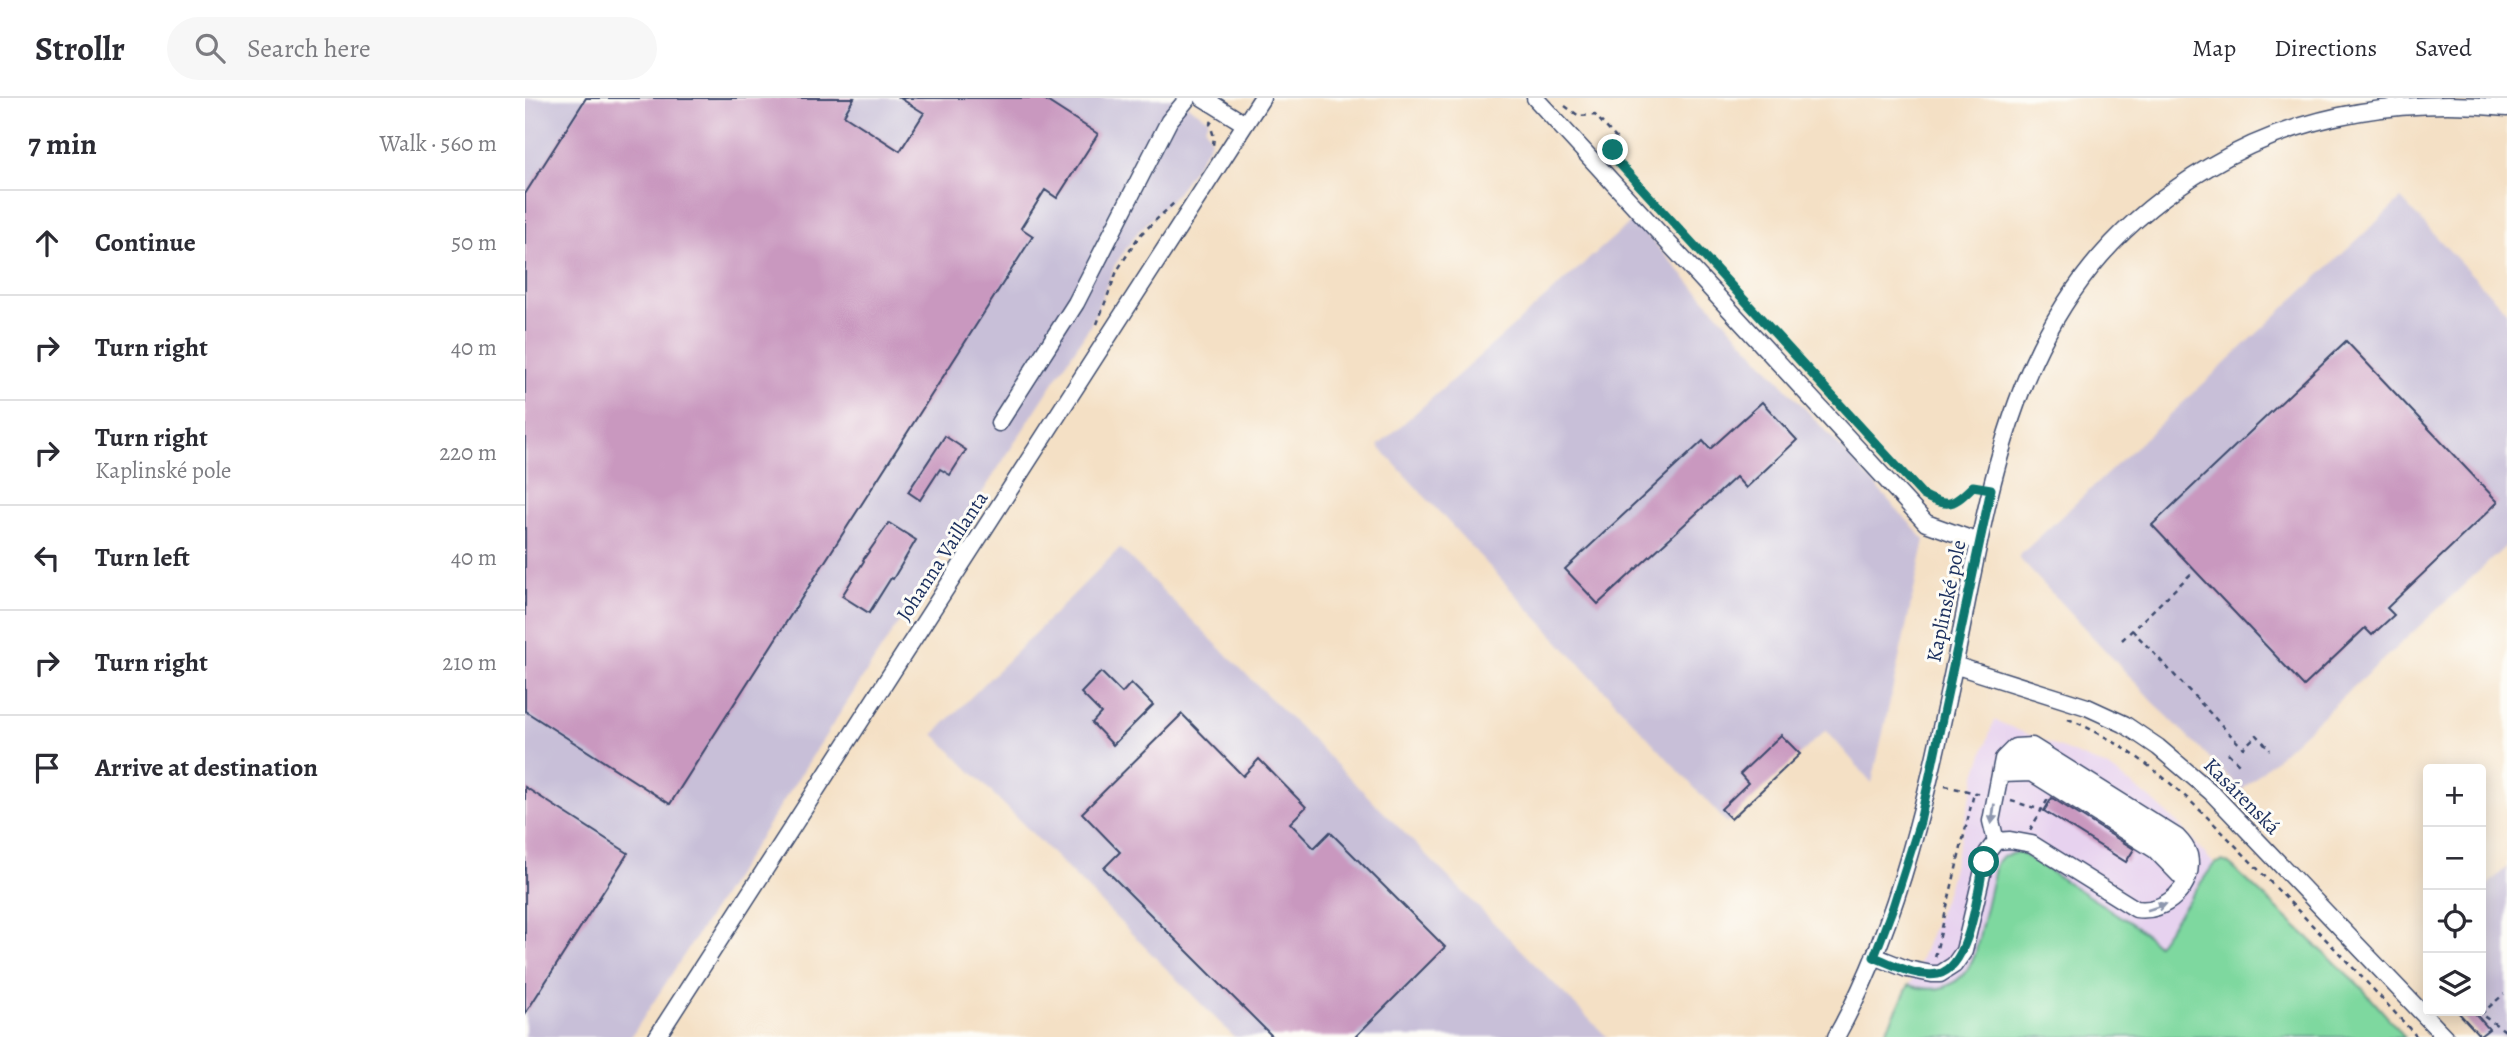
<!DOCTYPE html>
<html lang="en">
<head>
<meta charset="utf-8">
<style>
	body { margin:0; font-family:Alegreya,serif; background:#f7f7f7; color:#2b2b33 }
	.controls { position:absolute; right:21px; bottom:21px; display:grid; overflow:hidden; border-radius:7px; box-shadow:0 4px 18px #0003 }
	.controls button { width:63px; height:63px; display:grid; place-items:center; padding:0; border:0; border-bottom:2px solid #e1e1e2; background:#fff; color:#2b2b33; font:35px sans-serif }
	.stop { position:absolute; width:21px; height:21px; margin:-16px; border:5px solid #0f766e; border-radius:50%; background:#fff }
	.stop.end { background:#0f766e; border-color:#fff; box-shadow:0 2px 7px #0008 }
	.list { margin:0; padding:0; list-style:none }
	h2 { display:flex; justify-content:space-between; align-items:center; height:91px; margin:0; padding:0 28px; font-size:30px }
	h2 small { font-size:23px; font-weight:400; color:#7c7c81 }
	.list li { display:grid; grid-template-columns:46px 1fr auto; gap:21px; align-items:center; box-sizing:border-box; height:105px; padding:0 28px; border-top:2px solid #e1e1e2 }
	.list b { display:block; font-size:26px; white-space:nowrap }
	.list p { margin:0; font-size:23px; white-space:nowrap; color:#7c7c81 }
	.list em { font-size:23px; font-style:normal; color:#7c7c81 }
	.icon { flex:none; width:38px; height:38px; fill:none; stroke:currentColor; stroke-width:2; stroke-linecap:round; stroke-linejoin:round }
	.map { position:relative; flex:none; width:1982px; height:939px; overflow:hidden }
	header { display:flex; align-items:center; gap:42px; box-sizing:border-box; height:98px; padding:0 35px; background:#fff; border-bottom:2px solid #e1e1e2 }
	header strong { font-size:33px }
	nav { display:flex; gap:38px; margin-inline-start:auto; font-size:24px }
	.search { width:490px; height:63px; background:#f7f7f7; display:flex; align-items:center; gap:18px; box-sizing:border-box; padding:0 24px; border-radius:38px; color:#7c7c81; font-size:26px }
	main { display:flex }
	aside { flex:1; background:#fff }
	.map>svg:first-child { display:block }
</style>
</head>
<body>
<header>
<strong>Strollr</strong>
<div class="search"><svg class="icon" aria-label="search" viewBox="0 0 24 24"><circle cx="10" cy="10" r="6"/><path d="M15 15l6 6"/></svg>Search here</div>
<nav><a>Map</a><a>Directions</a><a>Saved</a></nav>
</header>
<main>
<aside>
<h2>7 min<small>Walk · 560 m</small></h2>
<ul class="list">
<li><svg class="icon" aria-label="ahead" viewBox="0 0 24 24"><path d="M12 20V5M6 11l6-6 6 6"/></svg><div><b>Continue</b></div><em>50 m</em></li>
<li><svg class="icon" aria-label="right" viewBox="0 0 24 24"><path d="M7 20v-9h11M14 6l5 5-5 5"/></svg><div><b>Turn right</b></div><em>40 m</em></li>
<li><svg class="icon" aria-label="right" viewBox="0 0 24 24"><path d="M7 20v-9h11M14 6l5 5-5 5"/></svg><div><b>Turn right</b><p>Kaplinské pole</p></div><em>220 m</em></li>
<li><svg class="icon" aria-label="left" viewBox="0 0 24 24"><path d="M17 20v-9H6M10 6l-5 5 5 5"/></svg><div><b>Turn left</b></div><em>40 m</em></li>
<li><svg class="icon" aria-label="right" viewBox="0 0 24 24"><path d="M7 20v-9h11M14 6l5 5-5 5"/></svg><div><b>Turn right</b></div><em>210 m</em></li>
<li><svg class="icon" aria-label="arrive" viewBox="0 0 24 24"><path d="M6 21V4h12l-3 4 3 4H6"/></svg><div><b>Arrive at destination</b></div></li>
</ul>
</aside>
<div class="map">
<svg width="1982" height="939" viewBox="0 0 1982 939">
	<rect width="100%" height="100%" fill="#fdfcf7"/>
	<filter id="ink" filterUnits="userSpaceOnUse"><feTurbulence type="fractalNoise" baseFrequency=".0143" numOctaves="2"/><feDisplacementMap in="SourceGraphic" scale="14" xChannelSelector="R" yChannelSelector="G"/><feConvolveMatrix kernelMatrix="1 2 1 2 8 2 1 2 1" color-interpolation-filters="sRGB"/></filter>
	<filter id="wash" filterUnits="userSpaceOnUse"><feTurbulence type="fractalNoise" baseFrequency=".00686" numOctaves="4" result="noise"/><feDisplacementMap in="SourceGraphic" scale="28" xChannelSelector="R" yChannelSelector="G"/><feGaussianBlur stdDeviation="1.57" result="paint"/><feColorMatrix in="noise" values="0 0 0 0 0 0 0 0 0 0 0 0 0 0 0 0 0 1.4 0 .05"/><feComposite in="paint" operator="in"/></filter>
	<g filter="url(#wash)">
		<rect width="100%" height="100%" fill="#f4e0c5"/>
		<path fill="#e7d2ef" d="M1469,622L1584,670L1626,701L1652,725L1689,766L1569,939H1358L1391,874L1423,789L1451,677Z"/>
		<path fill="#c8bfd8" d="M0,0H651L684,21L680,29L686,41L684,47L652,95L612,135L590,167L565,228L106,939H0Z
			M1876,101L1982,214V447L1717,692L1635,611L1493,459Z
			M1108,122L1400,442L1347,685L1301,632L1202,725L853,348Z
			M595,450L788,643L1082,939H709L409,636Z
			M1982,769V939H1960L1949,932L1932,913H1956V793Z"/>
		<path fill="#7ed89f" stroke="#4c847e" stroke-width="2" d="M1490,755H1496L1612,829L1632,847L1689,766L1697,763L1703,765L1836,889L1880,939H1358L1384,887C1415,897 1437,888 1450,857L1471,766L1478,758Z"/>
		<g id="blocks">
			<path fill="#c998bf" d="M61,0H329L319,17L375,53L399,15L375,0H517L573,36L532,100L520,92L496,130L508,138L145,706L0,613V96Z
				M1821,243L1973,404L1862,510L1869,517L1847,537L1840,530L1779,588L1627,427Z
				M1237,304L1272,342L1221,390L1211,379L1073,506L1040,471L1178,343L1185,351Z
				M420,338L441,352L425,377L415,371L395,402L383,394Z
				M364,425L391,442L368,481L366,480L344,515L317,498L339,463L338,462Z
				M576,574L597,595L606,585L628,607L588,647L567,625L576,615L556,595Z
				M657,616L718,678L734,661L781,709L765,725L789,750L805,734L920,849L830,939H748L579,770L595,754L557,715Z
				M1256,637L1275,656L1206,721L1196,711L1223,685L1215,676Z
				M0,689L103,755L0,916Z
				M1527,700L1609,751L1601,764L1519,713Z
				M1932,913H1948L1964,931L1955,938Z"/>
		</g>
	</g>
	<g filter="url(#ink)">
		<use href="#blocks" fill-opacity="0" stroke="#3c4a6d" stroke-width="2"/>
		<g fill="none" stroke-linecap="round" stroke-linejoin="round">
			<defs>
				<path id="minor" d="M678,0L720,26
					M1010,0L1401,425L1454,444
					M474,325L551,205L644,23L663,0
					M1429,567L1562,609L1599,626L1633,649L1686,694L1920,939
					M1478,661L1504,662L1514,665L1634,741L1652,755L1663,768
					M1476,676L1507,675L1630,752L1660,783
					M1349,858L1382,871L1407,876H1415L1429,867L1439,853L1462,755L1471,743L1485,742L1507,746L1611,811C1639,816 1671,789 1664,757C1662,750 1657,744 1652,739L1507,648L1490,649L1478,661L1466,723L1471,743
					M132,939L737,0
					M1311,939C1376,822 1404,689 1431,559C1471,360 1492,183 1684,69C1775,15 1877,0 1982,10"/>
			</defs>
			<use href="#minor" stroke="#3c4a6d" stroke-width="19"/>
			<path stroke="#3c4a6d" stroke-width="2.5" stroke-dasharray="5 5" stroke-linecap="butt" d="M1040,8L1054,18L1070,17L1091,40L1088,52L1092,63L1356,351
				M687,23L685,26L689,39L688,47
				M572,226L592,173L614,138L650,104
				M1396,395C1420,412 1430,407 1448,388H1452
				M1607,532L1718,650L1732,637L1745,652
				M1597,542L1669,473
				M1543,621C1628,655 1690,727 1753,792C1800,840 1847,889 1892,939
				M1703,655L1715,667
				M1420,688L1456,696
				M1486,703L1517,712
				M1505,732L1523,701
				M1410,859L1449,695
				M1951,913L1982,934
				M1956,916L1979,896"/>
			<use href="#minor" stroke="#fff" stroke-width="16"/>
		</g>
		<defs><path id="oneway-solid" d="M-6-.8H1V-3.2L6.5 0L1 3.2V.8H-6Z" transform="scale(1.75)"/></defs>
		<g fill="#8d97ae">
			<use href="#oneway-solid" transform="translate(1468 716) rotate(98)"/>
			<use href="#oneway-solid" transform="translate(1632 809) rotate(-18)"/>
		</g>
	</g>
	<g fill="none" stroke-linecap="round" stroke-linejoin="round" filter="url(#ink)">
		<path stroke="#0f766e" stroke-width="9" d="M1088,52L1092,63L1398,397C1423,411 1429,407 1448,388L1466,391L1395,724L1368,809L1349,859C1368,866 1392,880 1413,876C1445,870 1453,792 1459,764"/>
	</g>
	<g text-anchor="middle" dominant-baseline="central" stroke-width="6" stroke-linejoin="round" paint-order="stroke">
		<g font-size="21" fill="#1b2f5e" stroke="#fdfcf7">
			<text transform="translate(417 458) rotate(-57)">Johanna Vaillanta</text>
			<text transform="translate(1421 503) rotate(-78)">Kaplinské pole</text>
			<text transform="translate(1717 698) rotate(45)">Kasárenská</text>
		</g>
	</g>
</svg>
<div class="controls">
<button>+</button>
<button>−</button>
<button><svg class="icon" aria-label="locate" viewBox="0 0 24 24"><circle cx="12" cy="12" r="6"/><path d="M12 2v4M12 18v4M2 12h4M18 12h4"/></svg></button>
<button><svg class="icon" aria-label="layers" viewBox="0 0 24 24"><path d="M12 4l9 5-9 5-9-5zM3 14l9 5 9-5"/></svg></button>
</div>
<div class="stop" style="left:1459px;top:764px"></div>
<div class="stop end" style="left:1088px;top:52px"></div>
</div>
</main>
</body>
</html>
